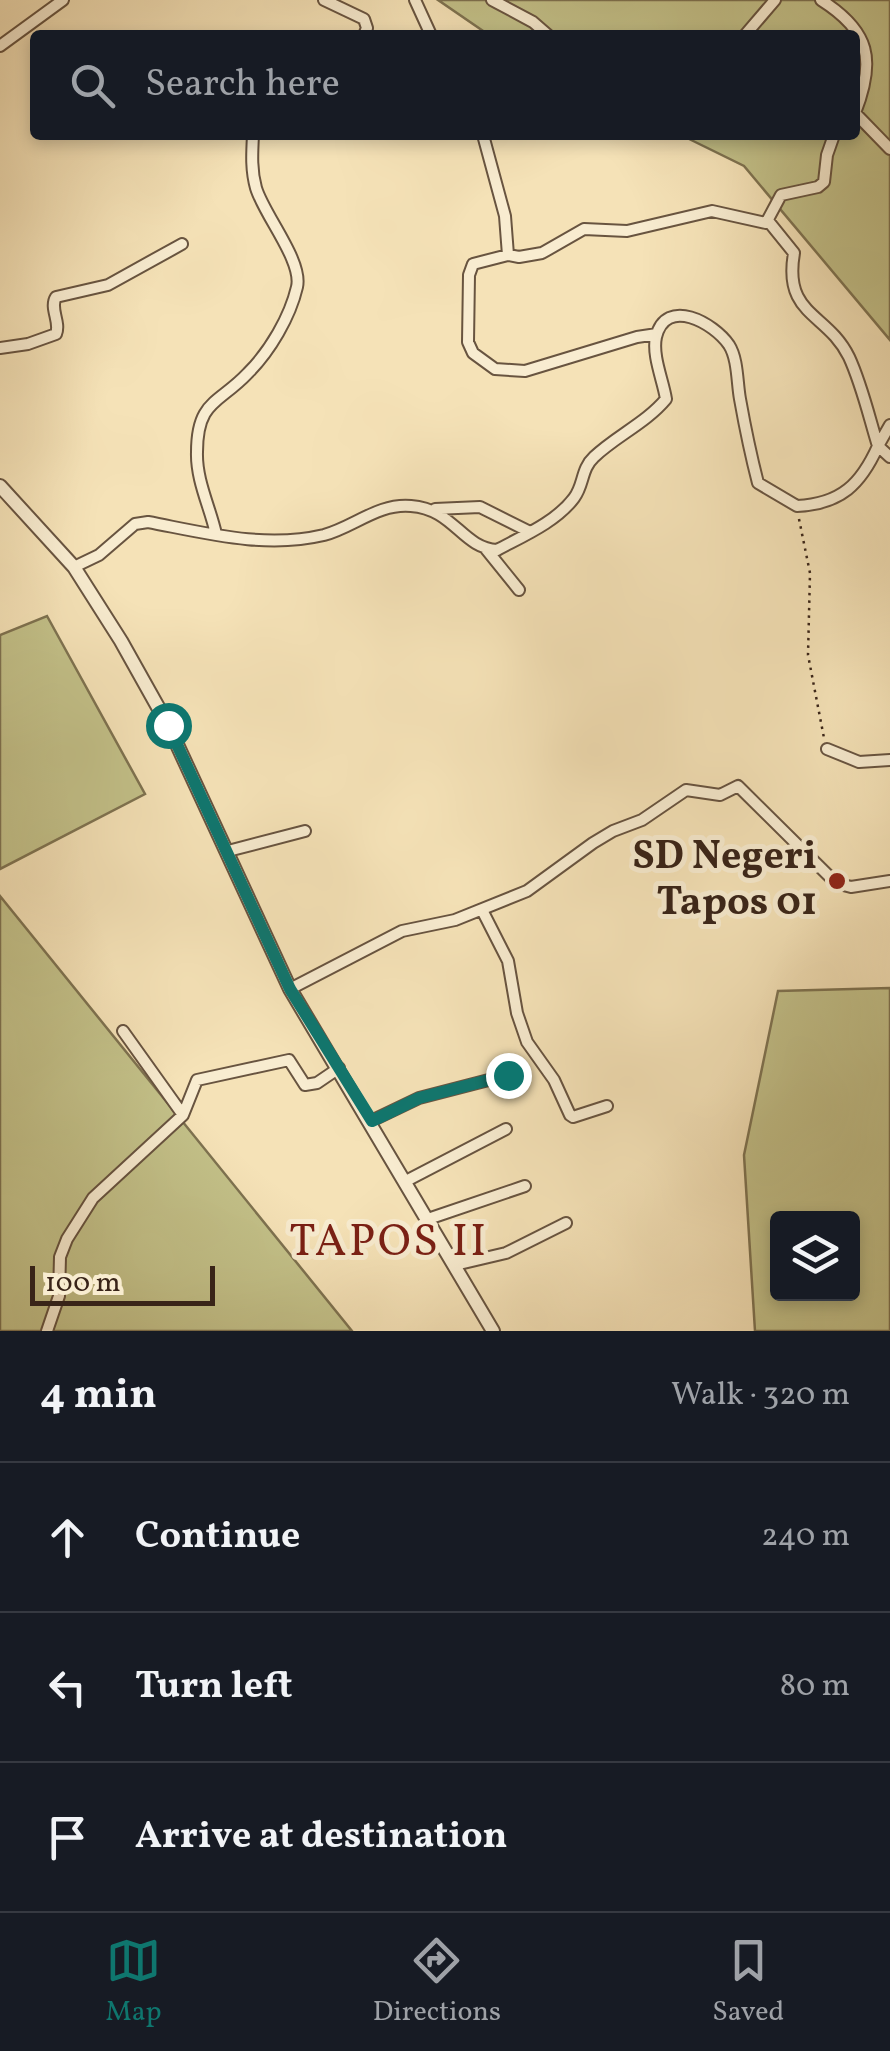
<!DOCTYPE html>
<html lang="en">
<head>
<meta charset="utf-8">
<style>
	body { margin:0; font-family:Vollkorn,serif; background:#20242c; color:#f1f3f6 }
	.controls { position:absolute; right:30px; bottom:30px; display:grid; overflow:hidden; border-radius:10px; box-shadow:0 5px 15px #0003 }
	.controls button { width:90px; height:90px; display:grid; place-items:center; padding:0; border:0; border-bottom:2px solid #363941; background:#171b24; color:#f1f3f6; font:50px sans-serif }
	.scale { position:absolute; left:30px; bottom:25px; width:185px; box-sizing:border-box; padding-left:10px; border:5px solid #392418; border-top:0; font-size:28px; line-height:35px; white-space:nowrap; color:#392418; -webkit-text-stroke:8px #f8ecd0; paint-order:stroke }
	.stop { position:absolute; width:30px; height:30px; margin:-22px; border:8px solid #0f766e; border-radius:50%; background:#fff }
	.stop.end { background:#0f766e; border-color:#fff; box-shadow:0 2px 10px #0008 }
	.list { margin:0; padding:0; list-style:none }
	h2 { display:flex; justify-content:space-between; align-items:center; height:130px; margin:0; padding:0 40px; font-size:42px }
	h2 small { font-size:32px; font-weight:400; color:#9ea1a6 }
	.list li { display:grid; grid-template-columns:65px 1fr auto; gap:30px; align-items:center; box-sizing:border-box; height:150px; padding:0 40px; border-top:2px solid #363941 }
	.list b { display:block; font-size:38px; white-space:nowrap }
	.list em { font-size:32px; font-style:normal; color:#9ea1a6 }
	.icon { flex:none; width:55px; height:55px; fill:none; stroke:currentColor; stroke-width:2; stroke-linecap:round; stroke-linejoin:round }
	.map { position:relative; flex:none; width:890px; height:1331px; overflow:hidden }
	.search { position:absolute; background:#171b24; box-shadow:0 5px 15px #0003; left:30px; right:30px; top:30px; height:110px; display:flex; align-items:center; gap:25px; box-sizing:border-box; padding:0 35px; border-radius:10px; color:#9ea1a6; font-size:38px }
	.sheet { height:580px; background:#171b24 }
	nav { display:flex; justify-content:space-around; align-items:center; box-sizing:border-box; height:140px; border-top:2px solid #363941; background:#171b24; font-size:28px; color:#9ea1a6 }
	nav a { display:grid; justify-items:center; gap:5px }
	nav .on { color:#0f766e }
	.map>svg:first-child { display:block }
</style>
</head>
<body>
<div class="map">
<svg width="890" height="1331" viewBox="0 0 890 1331">
	<rect width="100%" height="100%" fill="#f5e2b7"/>
	<filter id="stains"><feTurbulence type="fractalNoise" baseFrequency=".002" numOctaves="4"/><feColorMatrix values="0 0 0 0 .2 0 0 0 0 .09 0 0 0 0 .02 0 0 0 .5 -.17"/></filter>
	<radialGradient id="worn" r=".72"><stop offset=".6" stop-color="#630" stop-opacity="0"/><stop offset="1" stop-color="#630" stop-opacity=".3"/></radialGradient>
	<path fill="#c3c189" stroke="#7e7250" stroke-width="2.5" fill-rule="evenodd" d="M438,0H890V340L744,166L681,135H855V35H489Z
		M47,616L145,794L0,869V635Z
		M0,896L352,1331H0Z
		M890,988V1331H755L744,1155L778,991ZM852,1218V1294H778V1218Z"/>
	<g fill="none" stroke-linecap="round" stroke-linejoin="round">
		<defs>
			<path id="minor" d="M324,0L364,19L367,28L364,35
				M415,0L431,35
				M492,0L533,22L548,35
				M821,0C870,31 876,60 855,113L890,149
				M745,35L775,0
				M0,46L63,0
				M483,135L505,216L508,255L473,264L469,275L468,342L473,353L495,369L525,371L637,337L657,334
				M508,255L519,257L542,253L584,229L627,231L712,211L766,223L781,195L818,187L824,182L827,155L834,135
				M0,348L28,344L56,334C61,322 49,308 56,297L108,285L182,244
				M890,425L878,446L890,457
				M435,509L480,507L530,532
				M216,534C210,507 196,480 197,452C197,400 219,404 248,373C270,351 290,317 297,287C303,261 264,215 256,188C251,170 252,154 253,135
				M486,549L519,590
				M74,567L99,555L135,524L148,522C206,533 265,549 324,535C354,527 378,503 411,506C454,509 462,548 497,550C523,536 556,522 574,498C584,485 581,469 594,457C616,436 646,423 666,399C663,380 652,356 656,337C666,296 714,323 729,345C738,359 737,383 740,399C745,427 751,456 758,483L797,506C841,504 861,484 878,446C869,417 862,385 849,357C827,312 783,316 794,253L769,222
				M827,749L859,762L890,760
				M228,851L305,831
				M482,910L508,961L517,1013L527,1042L554,1080L570,1115L573,1117L607,1106
				M290,989L402,931L455,920L527,891L593,843L613,831L642,820L686,790L720,795L738,786L836,883L851,887L890,881
				M123,1031L183,1115
				M371,1121L419,1098L508,1075
				M406,1181L506,1129
				M428,1219L525,1186
				M455,1265L506,1253L566,1223
				M47,1331L59,1296L60,1257L67,1239L93,1198L183,1115L197,1080L289,1060L305,1085L317,1083L339,1068"/>
			<path id="tertiary" d="M0,486L74,567L121,641L168,725L290,989L493,1331"/>
		</defs>
		<use href="#minor" stroke="#685440" stroke-width="14"/>
		<use href="#tertiary" stroke="#685440" stroke-width="16"/>
		<path stroke="#392418" stroke-width="2.5" stroke-dasharray="2.5 5" stroke-linecap="butt" d="M799,519L810,573L808,655L824,738"/>
		<use href="#minor" stroke="#f8ecd0" stroke-width="10"/>
		<use href="#tertiary" stroke="#f8ecd0" stroke-width="12"/>
	</g>
	<g fill="none" stroke-linecap="round" stroke-linejoin="round">
		<path stroke="#0f766e" stroke-width="12" d="M168,725L290,989L372,1121L419,1098L508,1075"/>
	</g>
	<circle fill="#8f2418" stroke="#f8ecd0" stroke-width="4" cx="837" cy="881" r="10"/>
	<g text-anchor="middle" dominant-baseline="central" stroke-width="10" stroke-linejoin="round" paint-order="stroke">
		<g font-size="40" font-weight="bold" fill="#392418" stroke="#f8ecd0" text-anchor="end">
			<text x="817" y="858">SD Negeri<tspan x="817" dy="46">Tapos 01</tspan></text>
		</g>
		<g font-size="45" letter-spacing="2.5" fill="#7a1f14" stroke="#f8ecd0">
			<text x="389" y="1243">TAPOS II</text>
		</g>
	</g>
	<rect width="100%" height="100%" filter="url(#stains)"/>
	<rect width="100%" height="100%" fill="url(#worn)"/>
</svg>
<div class="controls">
<button><svg class="icon" aria-label="layers" viewBox="0 0 24 24"><path d="M12 4l9 5-9 5-9-5zM3 14l9 5 9-5"/></svg></button>
</div>
<div class="scale">100 m</div>
<div class="stop" style="left:168px;top:725px"></div>
<div class="stop end" style="left:508px;top:1075px"></div>
<div class="search"><svg class="icon" aria-label="search" viewBox="0 0 24 24"><circle cx="10" cy="10" r="6"/><path d="M15 15l6 6"/></svg>Search here</div>
</div>
<section class="sheet">
<h2>4 min<small>Walk · 320 m</small></h2>
<ul class="list">
<li><svg class="icon" aria-label="ahead" viewBox="0 0 24 24"><path d="M12 20V5M6 11l6-6 6 6"/></svg><div><b>Continue</b></div><em>240 m</em></li>
<li><svg class="icon" aria-label="left" viewBox="0 0 24 24"><path d="M17 20v-9H6M10 6l-5 5 5 5"/></svg><div><b>Turn left</b></div><em>80 m</em></li>
<li><svg class="icon" aria-label="arrive" viewBox="0 0 24 24"><path d="M6 21V4h12l-3 4 3 4H6"/></svg><div><b>Arrive at destination</b></div></li>
</ul>
</section>
<nav>
<a class="on"><svg class="icon" aria-label="map" viewBox="0 0 24 24"><path d="M3 6l6-2 6 2 6-2v14l-6 2-6-2-6 2zM9 4v14M15 6v14"/></svg>Map</a>
<a><svg class="icon" aria-label="directions" viewBox="0 0 24 24"><path d="M12 3l9 9-9 9-9-9zM9 14v-3h6M13 9l2 2-2 2"/></svg>Directions</a>
<a><svg class="icon" aria-label="saved" viewBox="0 0 24 24"><path d="M7 4h10v16l-5-4-5 4z"/></svg>Saved</a>
</nav>
</body>
</html>
